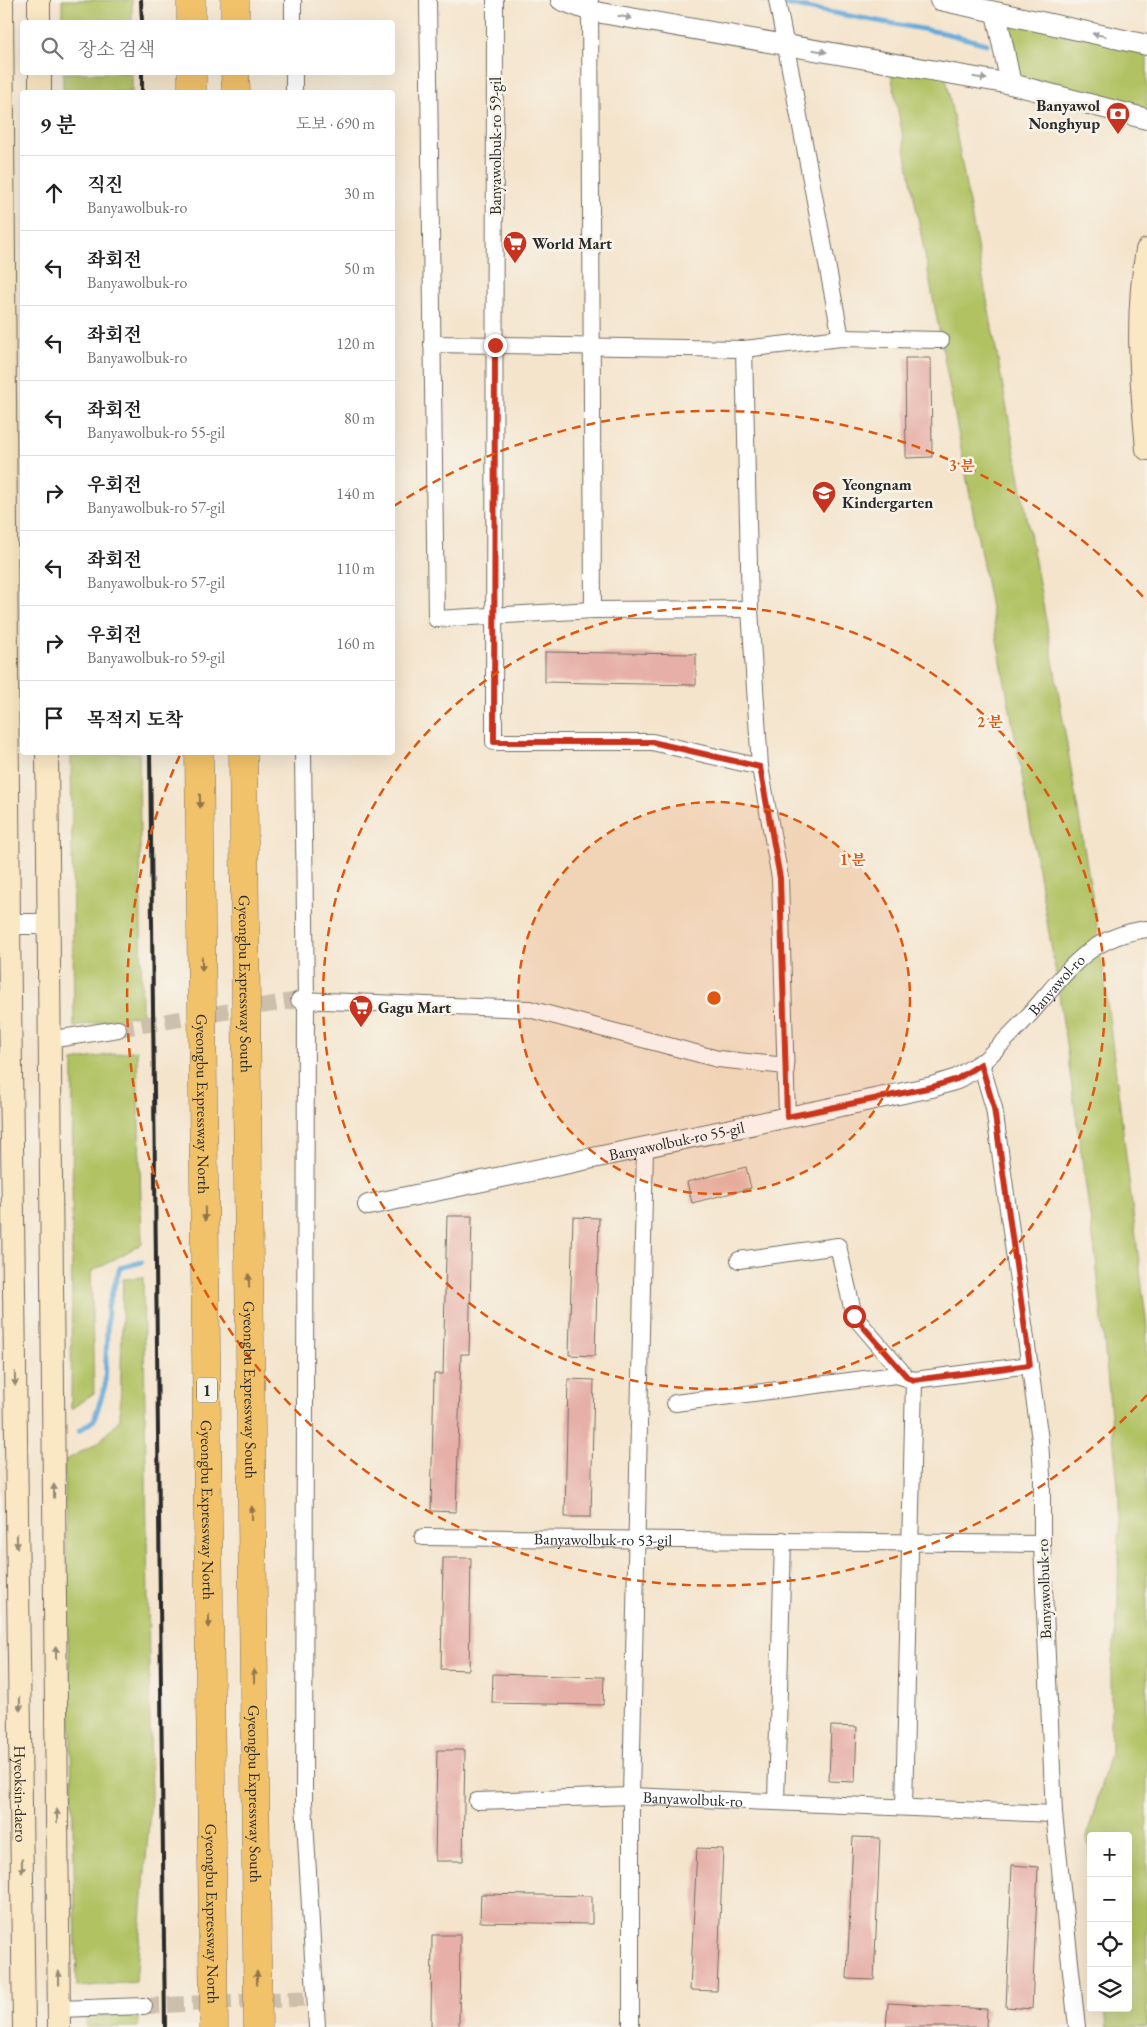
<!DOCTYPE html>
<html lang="ko">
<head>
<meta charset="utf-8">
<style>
	body { margin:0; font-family:"EB Garamond","Noto Serif KR",serif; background:#f6f6f6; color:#222 }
	.controls { position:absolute; right:15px; bottom:15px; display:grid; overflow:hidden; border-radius:5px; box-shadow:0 5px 20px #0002 }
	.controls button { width:45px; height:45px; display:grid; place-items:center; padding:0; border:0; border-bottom:1px solid #e0e0e0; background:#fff; color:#222; font:25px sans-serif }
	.stop { position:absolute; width:15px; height:15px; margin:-11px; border:4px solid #c8321e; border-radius:50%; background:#fff }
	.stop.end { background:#c8321e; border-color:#fff; box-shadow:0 1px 5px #0008 }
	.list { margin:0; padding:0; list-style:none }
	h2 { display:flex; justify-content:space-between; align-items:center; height:65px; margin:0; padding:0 20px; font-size:21px }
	h2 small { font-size:16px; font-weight:400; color:#767676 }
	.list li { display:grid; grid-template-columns:32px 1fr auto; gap:15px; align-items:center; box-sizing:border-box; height:75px; padding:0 20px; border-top:1px solid #e0e0e0 }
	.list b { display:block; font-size:19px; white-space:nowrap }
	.list p { margin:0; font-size:16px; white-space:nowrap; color:#767676 }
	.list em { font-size:16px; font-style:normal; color:#767676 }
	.icon { flex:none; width:28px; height:28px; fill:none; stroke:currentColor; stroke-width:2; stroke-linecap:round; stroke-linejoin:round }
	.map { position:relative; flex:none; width:1147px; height:2027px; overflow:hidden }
	.search { position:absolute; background:#fff; box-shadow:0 5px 20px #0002; left:20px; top:20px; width:375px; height:55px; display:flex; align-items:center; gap:12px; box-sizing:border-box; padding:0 18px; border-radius:5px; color:#767676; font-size:19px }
	.panel { position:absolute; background:#fff; box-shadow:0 5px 20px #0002; left:20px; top:90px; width:375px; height:665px; border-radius:5px }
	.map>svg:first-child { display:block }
</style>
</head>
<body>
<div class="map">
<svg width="1147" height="2027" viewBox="0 0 1147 2027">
	<rect width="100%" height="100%" fill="#f7f3e8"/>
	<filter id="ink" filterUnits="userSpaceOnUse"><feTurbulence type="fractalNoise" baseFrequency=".02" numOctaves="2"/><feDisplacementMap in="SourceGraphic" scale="10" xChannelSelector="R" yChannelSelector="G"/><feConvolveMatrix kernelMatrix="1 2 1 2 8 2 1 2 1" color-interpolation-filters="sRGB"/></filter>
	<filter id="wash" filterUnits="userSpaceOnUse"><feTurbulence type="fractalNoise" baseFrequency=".0096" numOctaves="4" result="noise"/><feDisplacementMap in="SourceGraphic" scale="20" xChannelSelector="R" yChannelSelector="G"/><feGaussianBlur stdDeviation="1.12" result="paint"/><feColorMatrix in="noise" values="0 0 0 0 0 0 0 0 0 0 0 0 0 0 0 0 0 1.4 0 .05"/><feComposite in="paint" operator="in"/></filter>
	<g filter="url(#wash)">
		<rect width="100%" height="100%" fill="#f4e4cc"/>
		<path fill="#b1c264" stroke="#6e7648" d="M62,0H132V22H62Z
			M996,13L1147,45V119L1011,84Z
			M889,63L945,72L1051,648L1100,944L1147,1327V2027H1107L1105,2008H1128V1836H1091V1871L1087,1837L1111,1749V1673L1118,1606L1119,1497L1096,1259L1057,980L1017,747Z
			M63,73H132V92H63Z
			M71,753H139L142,1014L74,1027Z
			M137,1050L142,1244L91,1272L94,1393L71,1409L73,1061Z
			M143,1277L151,1798L136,1982L77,1987L64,1461L98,1443L120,1419L123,1279Z
			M86,2015H138V2027H86Z"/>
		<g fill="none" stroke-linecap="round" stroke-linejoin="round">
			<path stroke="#63a9d9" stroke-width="5" d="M762,0L944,33L987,44
				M79,1431L94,1420L105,1386L108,1306L120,1268L142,1262"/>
		</g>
		<g id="blocks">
			<path fill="#e6b0a8" d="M905,358H931L932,457L906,458Z
				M545,652L696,654V685L545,682Z
				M746,1167L751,1188L692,1203L687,1182Z
				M447,1216H472L469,1354H461L456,1512L431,1511L434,1374H443Z
				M573,1217L599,1218L595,1356L569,1355Z
				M568,1379L594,1380L591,1517H565Z
				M443,1558H471L469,1670L441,1669Z
				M493,1674L604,1677L603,1705L492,1703Z
				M831,1726L857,1727L855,1782L829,1781Z
				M437,1750H465L463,1861H435Z
				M853,1837L880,1838L874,1980L847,1979Z
				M697,1848L723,1849L717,1991L690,1990Z
				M1012,1865L1038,1867L1032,2009L1006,2007Z
				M481,1894L592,1896V1924L480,1922Z
				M432,1935H460L459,2027H431Z
				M888,2003L987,2009L986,2027H886Z"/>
		</g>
	</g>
	<g filter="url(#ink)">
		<use href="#blocks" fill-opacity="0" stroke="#716c63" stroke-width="1"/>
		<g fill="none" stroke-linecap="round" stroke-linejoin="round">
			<path stroke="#ccbfac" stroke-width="16" stroke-dasharray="16 8" stroke-linecap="butt" d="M118,1029L299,1000
				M144,2006L315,1998"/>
			<defs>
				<g id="minor">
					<path d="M293,0V22"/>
					<path d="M428,0L436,619L593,610"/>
					<path d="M495,0L494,742H652L760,767L780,878L787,1117"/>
					<path d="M590,0L593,610L750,609"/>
					<path d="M777,0L841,338"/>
					<path d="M294,72V92"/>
					<path d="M432,344L744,349"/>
					<path d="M303,752L306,1000L304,1803L317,2027"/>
					<path d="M760,767L750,609L744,349L841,338L941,340"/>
					<path d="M299,1000L529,1009L718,1059L786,1066"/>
					<path d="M49,1040L118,1029"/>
					<path d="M739,1260L838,1246L854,1316L908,1379"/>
					<path d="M675,1403L896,1375L914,1380L1030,1365"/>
					<path id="s1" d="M423,1537L1042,1544"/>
					<path id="s2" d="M477,1801L631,1796L1054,1814"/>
					<path d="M776,1802L783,1540"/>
					<path d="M904,1807L914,1380"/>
					<path d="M59,2009L144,2006"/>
					<path d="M631,2027V1796L645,1147"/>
					<path id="s3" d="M1077,2027L1054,1814L1042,1544V1476L1040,1440L994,1108L981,1064C997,1048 1014,1032 1029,1015C1067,973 1086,937 1147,929"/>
				</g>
				<g id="tertiary">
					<path d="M561,0L590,11L1011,84L1147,119"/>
					<path d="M940,0L1147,45"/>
					<path d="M996,13L1011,84"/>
					<path d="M0,924H48"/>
					<path id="s4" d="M368,1205L932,1087L957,1079L981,1064"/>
				</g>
				<g id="secondary">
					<path id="s5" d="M2,0L9,924L24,2027"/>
					<path d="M39,0V22"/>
					<path d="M40,72V92"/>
					<path d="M1147,250C1135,317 1141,381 1147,449"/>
					<path d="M47,752L59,2027"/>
				</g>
				<g id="motorway">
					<path d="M191,0V22"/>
					<path d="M235,0V22"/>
					<path d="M192,72V92"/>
					<path d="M235,72L236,92"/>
					<path id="s6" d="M199,752L214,2027"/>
					<path id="s7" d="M243,752L258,2027"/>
				</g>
			</defs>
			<use href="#minor" stroke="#716c63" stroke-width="18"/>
			<use href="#tertiary" stroke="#716c63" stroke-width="22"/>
			<use href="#secondary" stroke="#716c63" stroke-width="24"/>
			<use href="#motorway" stroke="#716c63" stroke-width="29"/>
			<use href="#minor" stroke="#fff" stroke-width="16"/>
			<use href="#tertiary" stroke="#fff" stroke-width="20"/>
			<use href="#secondary" stroke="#fae7c3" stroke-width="22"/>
			<use href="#motorway" stroke="#f2c26a" stroke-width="28"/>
			<path stroke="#2b2b2b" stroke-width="4" d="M141,0L142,22
				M142,72V92
				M150,752L165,2027"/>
		</g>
		<defs><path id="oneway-solid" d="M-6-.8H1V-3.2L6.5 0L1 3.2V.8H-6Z" transform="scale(1.25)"/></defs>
		<g fill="#a0a0a0">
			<use href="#oneway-solid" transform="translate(625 17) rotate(10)"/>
			<use href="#oneway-solid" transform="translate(1099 35) rotate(-168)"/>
			<use href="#oneway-solid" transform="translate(820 51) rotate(10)"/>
			<use href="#oneway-solid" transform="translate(980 78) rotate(10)"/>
		</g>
		<g fill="#8e764a">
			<use href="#oneway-solid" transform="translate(200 801) rotate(89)"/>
			<use href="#oneway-solid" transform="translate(202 964) rotate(89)"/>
			<use href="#oneway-solid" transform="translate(205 1214) rotate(89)"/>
			<use href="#oneway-solid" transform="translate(249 1281) rotate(-91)"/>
			<use href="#oneway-solid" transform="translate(252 1513) rotate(-91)"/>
			<use href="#oneway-solid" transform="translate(209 1621) rotate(89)"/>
			<use href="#oneway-solid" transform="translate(254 1676) rotate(-91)"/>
			<use href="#oneway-solid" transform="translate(257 1978) rotate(-91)"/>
		</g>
		<g fill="#928977">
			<use href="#oneway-solid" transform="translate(15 1379) rotate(89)"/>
			<use href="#oneway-solid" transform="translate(54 1491) rotate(-91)"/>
			<use href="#oneway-solid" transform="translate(17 1541) rotate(89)"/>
			<use href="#oneway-solid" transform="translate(56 1653) rotate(-91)"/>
			<use href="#oneway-solid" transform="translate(20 1704) rotate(89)"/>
			<use href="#oneway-solid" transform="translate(57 1816) rotate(-91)"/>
			<use href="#oneway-solid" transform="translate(22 1866) rotate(89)"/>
			<use href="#oneway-solid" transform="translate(59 1978) rotate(-91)"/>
		</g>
	</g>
	<g fill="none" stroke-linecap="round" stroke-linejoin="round" filter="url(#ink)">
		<path stroke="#c8321e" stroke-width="6" d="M495,345L494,742H652L760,767L780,878L787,1117L932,1087L957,1079L981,1064L994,1108L1030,1365L914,1380L908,1378L854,1316"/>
	</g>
	<circle cx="714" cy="998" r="196" fill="#df570e" fill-opacity=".12"/>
	<g fill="none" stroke="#df570e" stroke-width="2.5" stroke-dasharray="9 6">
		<circle cx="714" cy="998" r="196"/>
		<circle cx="714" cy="998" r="391"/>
		<path d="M1147 1395A587 587 0 0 1 180 755M394 506A587 587 0 0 1 1147 601"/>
	</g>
	<defs>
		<symbol id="bank-pin" viewBox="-11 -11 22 30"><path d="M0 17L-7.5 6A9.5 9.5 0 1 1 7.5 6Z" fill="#c8321e" stroke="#f7f3e8"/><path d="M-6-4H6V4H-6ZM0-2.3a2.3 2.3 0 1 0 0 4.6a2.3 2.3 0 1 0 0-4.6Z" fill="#fff"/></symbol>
		<symbol id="supermarket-pin" viewBox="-11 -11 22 30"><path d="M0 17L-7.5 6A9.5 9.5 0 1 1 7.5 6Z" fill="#c8321e" stroke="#f7f3e8"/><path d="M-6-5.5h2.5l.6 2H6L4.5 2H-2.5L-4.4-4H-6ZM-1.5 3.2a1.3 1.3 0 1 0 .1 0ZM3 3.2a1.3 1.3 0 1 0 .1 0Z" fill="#fff"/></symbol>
		<symbol id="school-pin" viewBox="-11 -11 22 30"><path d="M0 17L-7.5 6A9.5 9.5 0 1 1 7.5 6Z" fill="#c8321e" stroke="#f7f3e8"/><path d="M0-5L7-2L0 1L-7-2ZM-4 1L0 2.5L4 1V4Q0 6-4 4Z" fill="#fff"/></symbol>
	</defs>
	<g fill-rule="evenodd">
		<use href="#bank-pin" x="1104" y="100" width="28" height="38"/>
		<use href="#supermarket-pin" x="501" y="229" width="28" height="38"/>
		<use href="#school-pin" x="810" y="479" width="28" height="38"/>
		<use href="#supermarket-pin" x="347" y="993" width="28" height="38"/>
	</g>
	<g text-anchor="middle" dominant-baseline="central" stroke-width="5" stroke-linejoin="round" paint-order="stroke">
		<rect fill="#f7f3e8" stroke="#686764" stroke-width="1" x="197" y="1377.5" width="20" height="25" rx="4"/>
		<g font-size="15" font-weight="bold" fill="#2b2b2b">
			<text x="207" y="1390">1</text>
		</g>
		<g font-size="16" font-weight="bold" fill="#2b2b2b" stroke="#f7f3e8" text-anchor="start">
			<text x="1100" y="105" text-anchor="end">Banyawol<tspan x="1100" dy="18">Nonghyup</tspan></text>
			<text x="532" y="243">World Mart</text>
			<text x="842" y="484">Yeongnam<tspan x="842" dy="18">Kindergarten</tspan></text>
			<text x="378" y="1007">Gagu Mart</text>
		</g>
		<g font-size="16" fill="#2b2b2b" stroke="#f7f3e8">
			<text transform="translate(495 146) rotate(-90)">Banyawolbuk-ro 59-gil</text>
			<text stroke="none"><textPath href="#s7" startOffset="232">Gyeongbu Expressway South</textPath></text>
			<text stroke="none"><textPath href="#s3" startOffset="1079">Banyawol-ro</textPath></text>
			<text stroke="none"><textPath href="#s6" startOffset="352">Gyeongbu Expressway North</textPath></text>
			<text stroke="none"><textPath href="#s4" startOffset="315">Banyawolbuk-ro 55-gil</textPath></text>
			<text stroke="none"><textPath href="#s7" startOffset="638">Gyeongbu Expressway South</textPath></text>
			<text stroke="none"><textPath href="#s6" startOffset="758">Gyeongbu Expressway North</textPath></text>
			<text stroke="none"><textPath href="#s1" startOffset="180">Banyawolbuk-ro 53-gil</textPath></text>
			<text transform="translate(1044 1589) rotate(-92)">Banyawolbuk-ro</text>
			<text stroke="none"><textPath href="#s5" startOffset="1794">Hyeoksin-daero</textPath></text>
			<text stroke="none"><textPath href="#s7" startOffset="1042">Gyeongbu Expressway South</textPath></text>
			<text stroke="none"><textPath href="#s2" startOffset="216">Banyawolbuk-ro</textPath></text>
			<text stroke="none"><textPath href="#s6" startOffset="1162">Gyeongbu Expressway North</textPath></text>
		</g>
	</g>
	<circle cx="714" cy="998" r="8" fill="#df570e" stroke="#f7f3e8" stroke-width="2.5"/>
	<g font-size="15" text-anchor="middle" font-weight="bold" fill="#df570e" stroke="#f7f3e8" stroke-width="5" stroke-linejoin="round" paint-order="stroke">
		<text x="962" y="471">3 분</text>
		<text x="990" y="727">2 분</text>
		<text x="853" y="865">1 분</text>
	</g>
</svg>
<div class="controls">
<button>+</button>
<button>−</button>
<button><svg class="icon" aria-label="locate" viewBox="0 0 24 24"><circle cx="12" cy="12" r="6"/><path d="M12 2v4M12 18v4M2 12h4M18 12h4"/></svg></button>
<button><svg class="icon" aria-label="layers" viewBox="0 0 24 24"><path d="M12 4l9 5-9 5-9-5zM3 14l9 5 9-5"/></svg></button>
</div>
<div class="stop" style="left:854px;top:1316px"></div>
<div class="stop end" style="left:495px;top:345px"></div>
<div class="search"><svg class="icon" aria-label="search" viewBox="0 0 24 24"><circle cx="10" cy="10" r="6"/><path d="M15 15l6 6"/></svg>장소 검색</div>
<section class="panel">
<h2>9 분<small>도보 · 690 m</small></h2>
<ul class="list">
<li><svg class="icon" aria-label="ahead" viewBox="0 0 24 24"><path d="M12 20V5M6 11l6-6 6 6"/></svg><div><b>직진</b><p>Banyawolbuk-ro</p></div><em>30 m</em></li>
<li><svg class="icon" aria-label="left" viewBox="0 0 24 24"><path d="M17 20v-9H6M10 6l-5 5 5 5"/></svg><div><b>좌회전</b><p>Banyawolbuk-ro</p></div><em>50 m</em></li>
<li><svg class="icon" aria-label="left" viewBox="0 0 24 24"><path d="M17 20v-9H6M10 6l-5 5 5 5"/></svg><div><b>좌회전</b><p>Banyawolbuk-ro</p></div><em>120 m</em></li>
<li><svg class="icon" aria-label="left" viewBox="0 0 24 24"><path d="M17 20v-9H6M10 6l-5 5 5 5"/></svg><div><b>좌회전</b><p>Banyawolbuk-ro 55-gil</p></div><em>80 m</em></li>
<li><svg class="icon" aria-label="right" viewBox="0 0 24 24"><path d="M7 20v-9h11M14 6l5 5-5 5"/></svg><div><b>우회전</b><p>Banyawolbuk-ro 57-gil</p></div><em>140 m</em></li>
<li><svg class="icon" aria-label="left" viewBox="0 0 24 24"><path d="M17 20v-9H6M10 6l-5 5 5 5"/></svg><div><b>좌회전</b><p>Banyawolbuk-ro 57-gil</p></div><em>110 m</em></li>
<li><svg class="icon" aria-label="right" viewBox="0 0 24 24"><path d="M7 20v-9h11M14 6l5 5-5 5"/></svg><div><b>우회전</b><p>Banyawolbuk-ro 59-gil</p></div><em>160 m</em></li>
<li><svg class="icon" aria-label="arrive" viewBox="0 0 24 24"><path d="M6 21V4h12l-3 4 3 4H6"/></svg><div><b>목적지 도착</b></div></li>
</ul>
</section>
</div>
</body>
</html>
